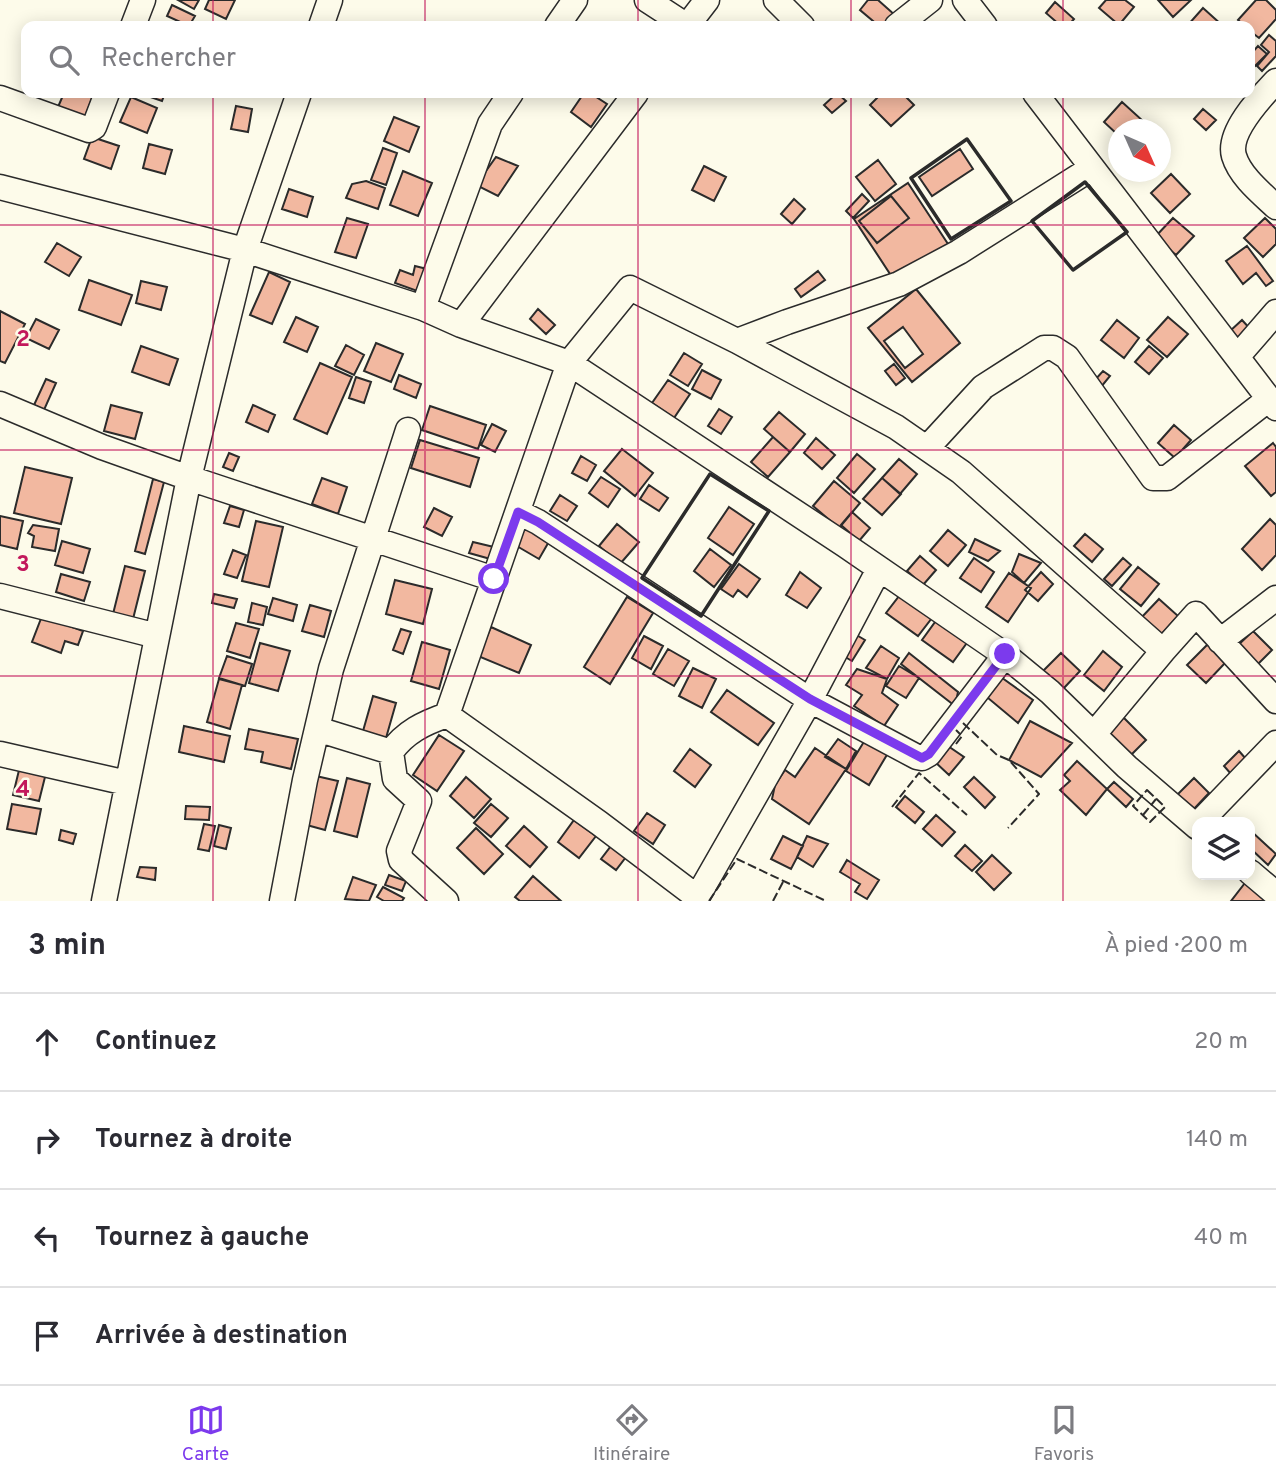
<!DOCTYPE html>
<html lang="fr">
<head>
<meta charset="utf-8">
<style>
	body { margin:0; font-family:Overpass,sans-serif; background:#f7f7f7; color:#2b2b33 }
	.controls { position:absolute; right:21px; bottom:21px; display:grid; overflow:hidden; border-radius:14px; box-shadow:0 4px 18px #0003 }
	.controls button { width:63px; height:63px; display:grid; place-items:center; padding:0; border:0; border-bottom:2px solid #e1e1e2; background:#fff; color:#2b2b33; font:35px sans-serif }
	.compass { position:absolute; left:1108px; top:119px; width:63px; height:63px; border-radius:50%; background:#fff; box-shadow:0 4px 18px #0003; rotate:135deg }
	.stop { position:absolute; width:21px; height:21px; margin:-16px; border:5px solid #7c3aed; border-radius:50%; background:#fff }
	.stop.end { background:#7c3aed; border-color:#fff; box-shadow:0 2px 7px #0008 }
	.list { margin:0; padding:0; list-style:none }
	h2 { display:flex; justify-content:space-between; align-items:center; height:91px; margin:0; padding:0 28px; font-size:30px }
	h2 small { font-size:23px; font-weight:400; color:#7c7c81 }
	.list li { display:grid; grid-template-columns:46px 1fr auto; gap:21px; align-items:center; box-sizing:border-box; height:98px; padding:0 28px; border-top:2px solid #e1e1e2 }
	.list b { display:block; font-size:26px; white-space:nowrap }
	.list em { font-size:23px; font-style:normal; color:#7c7c81 }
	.icon { flex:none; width:38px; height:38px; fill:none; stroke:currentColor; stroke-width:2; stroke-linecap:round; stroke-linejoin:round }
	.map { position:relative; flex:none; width:1276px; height:901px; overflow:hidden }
	.search { position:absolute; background:#fff; box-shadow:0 4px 18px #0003; left:21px; right:21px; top:21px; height:77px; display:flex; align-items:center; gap:18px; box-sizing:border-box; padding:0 24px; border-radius:14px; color:#7c7c81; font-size:26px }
	.sheet { height:483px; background:#fff }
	nav { display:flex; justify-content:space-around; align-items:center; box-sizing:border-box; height:98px; border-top:2px solid #e1e1e2; background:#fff; font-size:19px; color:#7c7c81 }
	nav a { display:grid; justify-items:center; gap:4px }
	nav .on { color:#7c3aed }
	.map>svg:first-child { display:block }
</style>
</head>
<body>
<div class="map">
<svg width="1276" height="901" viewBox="0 0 1276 901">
	<rect width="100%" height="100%" fill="#fdfbea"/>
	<path fill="#f2b8a0" stroke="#2b2b2b" stroke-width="2" fill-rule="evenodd" d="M178,0H199L194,9Z
		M209,0H235L226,19L205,9Z
		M868,0H878L896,16L887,26H879L860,10Z
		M1106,0H1125L1134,7L1119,25L1099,8Z
		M1158,0H1191L1173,17Z
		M1256,0H1266L1276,10V19L1259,38L1250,31V26H1245L1238,20Z
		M1055,2L1074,19L1068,26H1061L1046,13Z
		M172,5L195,16L189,26L167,16Z
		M1203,8L1223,26H1187Z
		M1269,35L1276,41V56L1262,71L1257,66L1269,52L1261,45Z
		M1258,46L1267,54L1251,70L1250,55Z
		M64,93H94L85,117L58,107Z
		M139,93H165L162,101Z
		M584,93H590L607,104L591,127L571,112Z
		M837,93L846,101L832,113L824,105Z
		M882,93H902L914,105L891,126L870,105Z
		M131,97L157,108L147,133L120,122Z
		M1122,102L1143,121L1136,130H1118V135L1104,122Z
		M236,106L252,109L248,132L231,129Z
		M1203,109L1216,120L1206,130L1194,119Z
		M394,117L419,127L409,152L384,141Z
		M92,137L119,146L111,169L84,159Z
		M149,144L172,150L165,174L143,168Z
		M383,148L397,153L386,185L371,180Z
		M960,149L973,169L932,196L919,177Z
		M496,157L518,166L498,196L476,185Z
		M878,160L896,184L875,201L856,177Z
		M704,166L726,177L714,201L692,190Z
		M403,171L432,183L418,216L390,205Z
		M1171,174L1190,194L1170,213L1151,193Z
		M366,181L385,188L378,209L346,198L352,184Z
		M908,183L948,244L894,280L854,219ZM891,196L909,218L877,243L859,221Z
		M289,189L313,197L307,217L282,209Z
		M862,194L869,201L853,218L846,211Z
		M891,196L909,218L877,243L859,221Z
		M794,199L805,209L792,224L781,214Z
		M347,218L368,224L356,258L335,252Z
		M1173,218L1194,236L1176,255L1155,237Z
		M1265,218L1276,229V244L1263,257L1244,238Z
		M57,243L81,257L69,276L45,262Z
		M1247,246L1273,281L1266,286L1256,273L1243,284L1226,261Z
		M415,266L427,269L420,292L395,283L400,270L413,275Z
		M818,271L825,280L801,297L795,289Z
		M269,272L290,282L272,324L250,315Z
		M89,280L132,295L121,325L79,310Z
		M141,281L167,287L161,310L136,303Z
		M916,289L960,343L912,382L868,328ZM903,327L923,354L905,368L884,341Z
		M538,309L555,325L546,334L530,319Z
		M0,311L25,324L5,363L0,361Z
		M296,317L318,327L307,352L284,342Z
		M1168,317L1188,334L1167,357L1147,340Z
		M36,319L59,330L49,349L26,338Z
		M1117,320L1139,338L1124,358L1101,340Z
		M1242,320L1252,331L1240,342L1230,331Z
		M376,343L403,354L391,382L364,371Z
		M346,345L364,355L354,375L335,366Z
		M141,346L178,359L169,385L132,372Z
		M1149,346L1163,358L1149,374L1135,362Z
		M684,353L702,364L688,386L670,375Z
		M320,363L352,377L327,434L294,419Z
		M894,364L905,378L896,385L885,371Z
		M702,370L721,380L711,399L692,389Z
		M1103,371L1110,376L1101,387L1094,381Z
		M399,375L421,384L416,398L394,389Z
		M356,377L371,382L364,403L349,398Z
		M46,379L56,383L44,410L34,405Z
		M668,380L690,394L674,418L652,403Z
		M111,405L142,413L135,439L104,431Z
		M253,405L275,415L268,432L246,422Z
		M430,406L486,425L478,449L422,430Z
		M719,409L732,417L721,434L708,426Z
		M779,412L805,434L790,452L764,429Z
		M492,424L506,431L495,452L481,445Z
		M1174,425L1191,440L1175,458L1158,443Z
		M773,437L790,452L768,477L751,462Z
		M816,438L835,455L822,469L804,453Z
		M420,440L479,458L470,487L411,468Z
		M1273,443L1276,447V492L1271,496L1245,466Z
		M622,449L653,473L635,496L604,471Z
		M229,453L239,457L233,471L223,467Z
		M857,454L875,469L854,493L837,478Z
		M581,456L596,465L587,481L572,473Z
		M899,459L917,474L900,494L882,478Z
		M25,467L72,478L61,524L14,513Z
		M601,477L620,489L608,507L589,493Z
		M322,478L347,487L338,514L312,504Z
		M882,478L901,494L882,515L863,499Z
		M153,479L164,482L145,554L135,551Z
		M834,481L860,503L839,528L813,506Z
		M649,485L668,498L659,511L640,499Z
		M560,495L577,506L567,521L550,511Z
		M230,506L244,510L239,527L224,523Z
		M729,507L754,524L733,555L708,538Z
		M434,508L452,517L442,536L424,527Z
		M852,512L870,528L859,541L841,525Z
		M0,516L23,521L17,549L0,545Z
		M1270,519L1276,525V555L1262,570L1242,549Z
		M256,521L283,527L269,587L242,581Z
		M527,524L551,538L539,559L515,545Z
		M617,524L639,542L620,564L599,546Z
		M33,525L59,529L55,551L32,547L34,536L28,533Z
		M948,530L966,545L948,566L930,551Z
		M1085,534L1103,549L1092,562L1074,546Z
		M975,539L1000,551L988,561L969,552Z
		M62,541L90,549L83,573L55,565Z
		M473,542L498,548L494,560L469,553Z
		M710,549L731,565L714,587L694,571Z
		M233,550L246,555L237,578L224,574Z
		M1019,554L1041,563L1024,583L1012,572Z
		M920,556L936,570L923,585L907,571Z
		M974,558L994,572L981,592L960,578Z
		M1123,558L1131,565L1112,586L1104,579Z
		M739,564L760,579L747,597L738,590L733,597L721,589Z
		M125,566L145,571L133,619L113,614Z
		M1138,567L1159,584L1141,606L1120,589Z
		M800,572L821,588L807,608L786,595Z
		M1041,572L1053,584L1038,601L1025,590Z
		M1009,573L1031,588L1008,622L986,607Z
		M61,574L90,582L84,601L56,592Z
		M395,580L432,589L423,624L386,614Z
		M903,591L935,614L918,636L886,613Z
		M214,594L237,599L234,608L212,603Z
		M627,597L653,613L610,684L584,667Z
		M273,598L297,605L293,621L268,614Z
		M1159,599L1178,616L1159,637L1140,619Z
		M252,603L267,607L263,625L248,622Z
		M310,605L331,611L324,637L302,631Z
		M42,616L83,631L78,645L65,641L61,653L32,642Z
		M938,618L969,640L953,662L922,640Z
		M236,623L259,629L250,658L227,651Z
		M491,627L531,645L519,673L478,656Z
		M401,629L411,632L403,654L393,650Z
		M1253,631L1272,650L1254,668L1235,648Z
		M853,633L865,640L852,661L840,654Z
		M644,636L663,646L651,669L632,658Z
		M422,642L450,650L439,689L411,681Z
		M260,643L290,651L278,691L249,683Z
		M1208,644L1226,662L1206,683L1187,665Z
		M881,646L899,658L887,679L866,668Z
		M668,649L689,661L674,686L653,674Z
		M1103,651L1122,667L1104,691L1084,675Z
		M909,653L958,692L955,706L901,664Z
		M1061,653L1080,671L1063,689L1043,671Z
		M227,656L252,664L245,686L219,678Z
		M899,666L919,678L906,698L886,686Z
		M693,668L716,679L702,708L679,696Z
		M857,669L887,679L882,693L898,705L884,726L854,706L862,695L846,685Z
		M998,675L1033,700L1018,723L982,693Z
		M219,679L242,685L230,729L207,722Z
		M727,690L774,723L758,745L711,712Z
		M373,696L396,703L386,738L363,731Z
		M1118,712L1146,740L1130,756L1102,728Z
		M1030,721L1072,743L1041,777L1009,760Z
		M184,726L230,736L224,762L179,752Z
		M249,729L298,739L291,769L261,762L263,752L245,749Z
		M439,735L464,751L437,791L413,775Z
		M838,739L856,751L846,769L825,757Z
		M865,740L888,753L869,785L846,771Z
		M945,744L964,757L949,775L934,761Z
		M815,748L846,769L809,824L772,799L775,785L785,770L795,777Z
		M690,749L711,765L695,787L674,771Z
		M1239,751L1246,759L1231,774L1224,766Z
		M1077,761L1107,789L1086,815L1060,790L1070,781L1064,775Z
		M20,766L46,773L39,801L13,795Z
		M316,776L338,781L325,830L303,824Z
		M466,777L491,799L474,818L450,796Z
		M974,777L995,797L985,808L964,787Z
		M347,778L370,784L357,837L334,831Z
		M1194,778L1209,793L1192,811L1177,795Z
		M1114,782L1133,799L1126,807L1107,789Z
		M905,796L924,812L915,823L896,807Z
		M12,804L41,809L36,834L7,829Z
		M491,804L508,818L491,837L474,823Z
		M186,806L210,807L209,820L185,819Z
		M647,813L665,825L653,844L634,831Z
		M936,815L955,832L942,846L923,829Z
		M574,820L596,836L579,858L558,842Z
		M204,824L215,826L209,851L198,849Z
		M219,825L231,828L226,849L214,846Z
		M524,826L547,847L530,867L506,846Z
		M476,828L503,854L484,874L457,848Z
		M61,830L76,834L73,844L59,840Z
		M1251,831L1276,854L1268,865L1250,848Z
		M783,836L803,846L791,869L771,859Z
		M807,836L828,844L813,867L797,857Z
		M965,845L982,861L972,871L955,856Z
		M611,846L626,857L616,870L601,859Z
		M992,855L1011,873L994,890L976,872Z
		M847,860L879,880L867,899L855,892L860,884L840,872Z
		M140,867L156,868L155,880L137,877Z
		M389,875L406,881L402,891L385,885Z
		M533,876L561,901H520L515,897Z
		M353,877L376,885L369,901L345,899Z
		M1248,879L1266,901H1231Z
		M383,887L404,898L402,901H384L377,897Z"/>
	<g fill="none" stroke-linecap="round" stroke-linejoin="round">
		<defs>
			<path id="minor" d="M647,0L687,26
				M776,0L802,26
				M965,0L985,26
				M133,26L143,0
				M321,26L330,0
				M557,26L575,0
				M687,26L707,0
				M897,26L930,0
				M1276,81C1261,97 1227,132 1234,156C1240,176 1261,193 1276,207
				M1035,93L1276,408
				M0,98L89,130L94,127L107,93
				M0,187L245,250L423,308L461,325L569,363L845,545L1005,655L1050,692L1127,767L1197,827
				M423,308L490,124L511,93
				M461,325L636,93
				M737,341L787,322L899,284L959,252L1092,168
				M1237,357L1276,312
				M0,404L102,447L189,478L494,579
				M927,448L983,387L1044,348H1053L1067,357L1153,478H1167L1269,399
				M518,512L538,522L810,700L917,757L922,758L929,754L1005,655
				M0,596L157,636
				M1220,641L1276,598
				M1163,651L1196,614L1276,701
				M447,715L569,363L630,288L737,341L896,427L961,472L1163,651L1094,734
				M447,715L599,823L697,897
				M317,729L391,752C405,732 424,723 447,715
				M391,752L395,779L419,801L399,851L401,860L446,901
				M0,754L127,783
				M1200,822L1276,743
				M1250,872L1276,894
				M104,901L189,478L245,250L299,93
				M282,901L305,780L331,669L408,430
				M695,901L810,700L879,569"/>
		</defs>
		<use href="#minor" stroke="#2b2b2b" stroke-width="27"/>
		<use href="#minor" stroke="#fdfbea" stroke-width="24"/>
		<path stroke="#2b2b2b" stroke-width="2" stroke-dasharray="9 3.5" stroke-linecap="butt" d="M963,723L997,755L1009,760L1039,794L1008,828
			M956,744L962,736L956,730
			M1147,790L1165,807L1150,822L1133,806Z
			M892,807L919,773L967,815
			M1143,815L1156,799
			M709,901L737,859L826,901
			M773,901L784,880"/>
		<path stroke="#2b2b2b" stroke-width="3.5" d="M967,139L1011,201L951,239L911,178Z
			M1085,182L1127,232L1073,270L1032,221Z
			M710,474L769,511L701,616L642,578Z"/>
	</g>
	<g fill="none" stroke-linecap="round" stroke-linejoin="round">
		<path stroke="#7c3aed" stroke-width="9" d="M494,579L518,512L538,522L810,699L922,758L929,754L1005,654"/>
	</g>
	<path fill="none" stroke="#c2185b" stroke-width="2" stroke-opacity="0.55" d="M213,0V26M425,0V26M638,0V26M851,0V26M1063,0V26M213,93V901M425,93V901M638,93V901M851,93V901M1063,93V901M0,225H1276M0,450H1276M0,676H1276"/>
	<g font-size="23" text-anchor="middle" font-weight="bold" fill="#c2185b" stroke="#fdfbea" stroke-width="5" stroke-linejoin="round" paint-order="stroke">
		<text x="23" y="346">2</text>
		<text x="23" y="571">3</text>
		<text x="23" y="796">4</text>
	</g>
</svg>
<div class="controls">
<button><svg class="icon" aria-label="layers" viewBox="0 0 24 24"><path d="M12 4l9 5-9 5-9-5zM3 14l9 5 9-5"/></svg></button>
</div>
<svg class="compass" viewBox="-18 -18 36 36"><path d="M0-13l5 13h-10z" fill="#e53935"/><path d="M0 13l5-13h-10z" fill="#7c7c81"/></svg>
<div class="stop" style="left:494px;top:579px"></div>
<div class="stop end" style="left:1005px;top:654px"></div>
<div class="search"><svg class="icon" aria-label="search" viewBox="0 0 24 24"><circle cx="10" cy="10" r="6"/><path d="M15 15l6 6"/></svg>Rechercher</div>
</div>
<section class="sheet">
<h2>3 min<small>À pied · 200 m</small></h2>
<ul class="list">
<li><svg class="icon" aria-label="ahead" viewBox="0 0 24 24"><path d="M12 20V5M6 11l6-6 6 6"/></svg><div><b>Continuez</b></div><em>20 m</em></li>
<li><svg class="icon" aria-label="right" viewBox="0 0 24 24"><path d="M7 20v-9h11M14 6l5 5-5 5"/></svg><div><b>Tournez à droite</b></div><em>140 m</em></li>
<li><svg class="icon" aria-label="left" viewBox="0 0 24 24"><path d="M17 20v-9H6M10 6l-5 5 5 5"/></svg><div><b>Tournez à gauche</b></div><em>40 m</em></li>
<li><svg class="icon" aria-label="arrive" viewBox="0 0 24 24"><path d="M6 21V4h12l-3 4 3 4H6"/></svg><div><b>Arrivée à destination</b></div></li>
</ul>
</section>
<nav>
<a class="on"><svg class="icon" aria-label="map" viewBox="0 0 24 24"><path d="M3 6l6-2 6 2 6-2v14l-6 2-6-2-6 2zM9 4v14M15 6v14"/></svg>Carte</a>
<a><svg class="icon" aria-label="directions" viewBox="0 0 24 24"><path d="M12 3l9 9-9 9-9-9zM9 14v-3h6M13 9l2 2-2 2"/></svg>Itinéraire</a>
<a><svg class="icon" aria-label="saved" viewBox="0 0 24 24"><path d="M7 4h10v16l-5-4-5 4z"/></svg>Favoris</a>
</nav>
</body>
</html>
